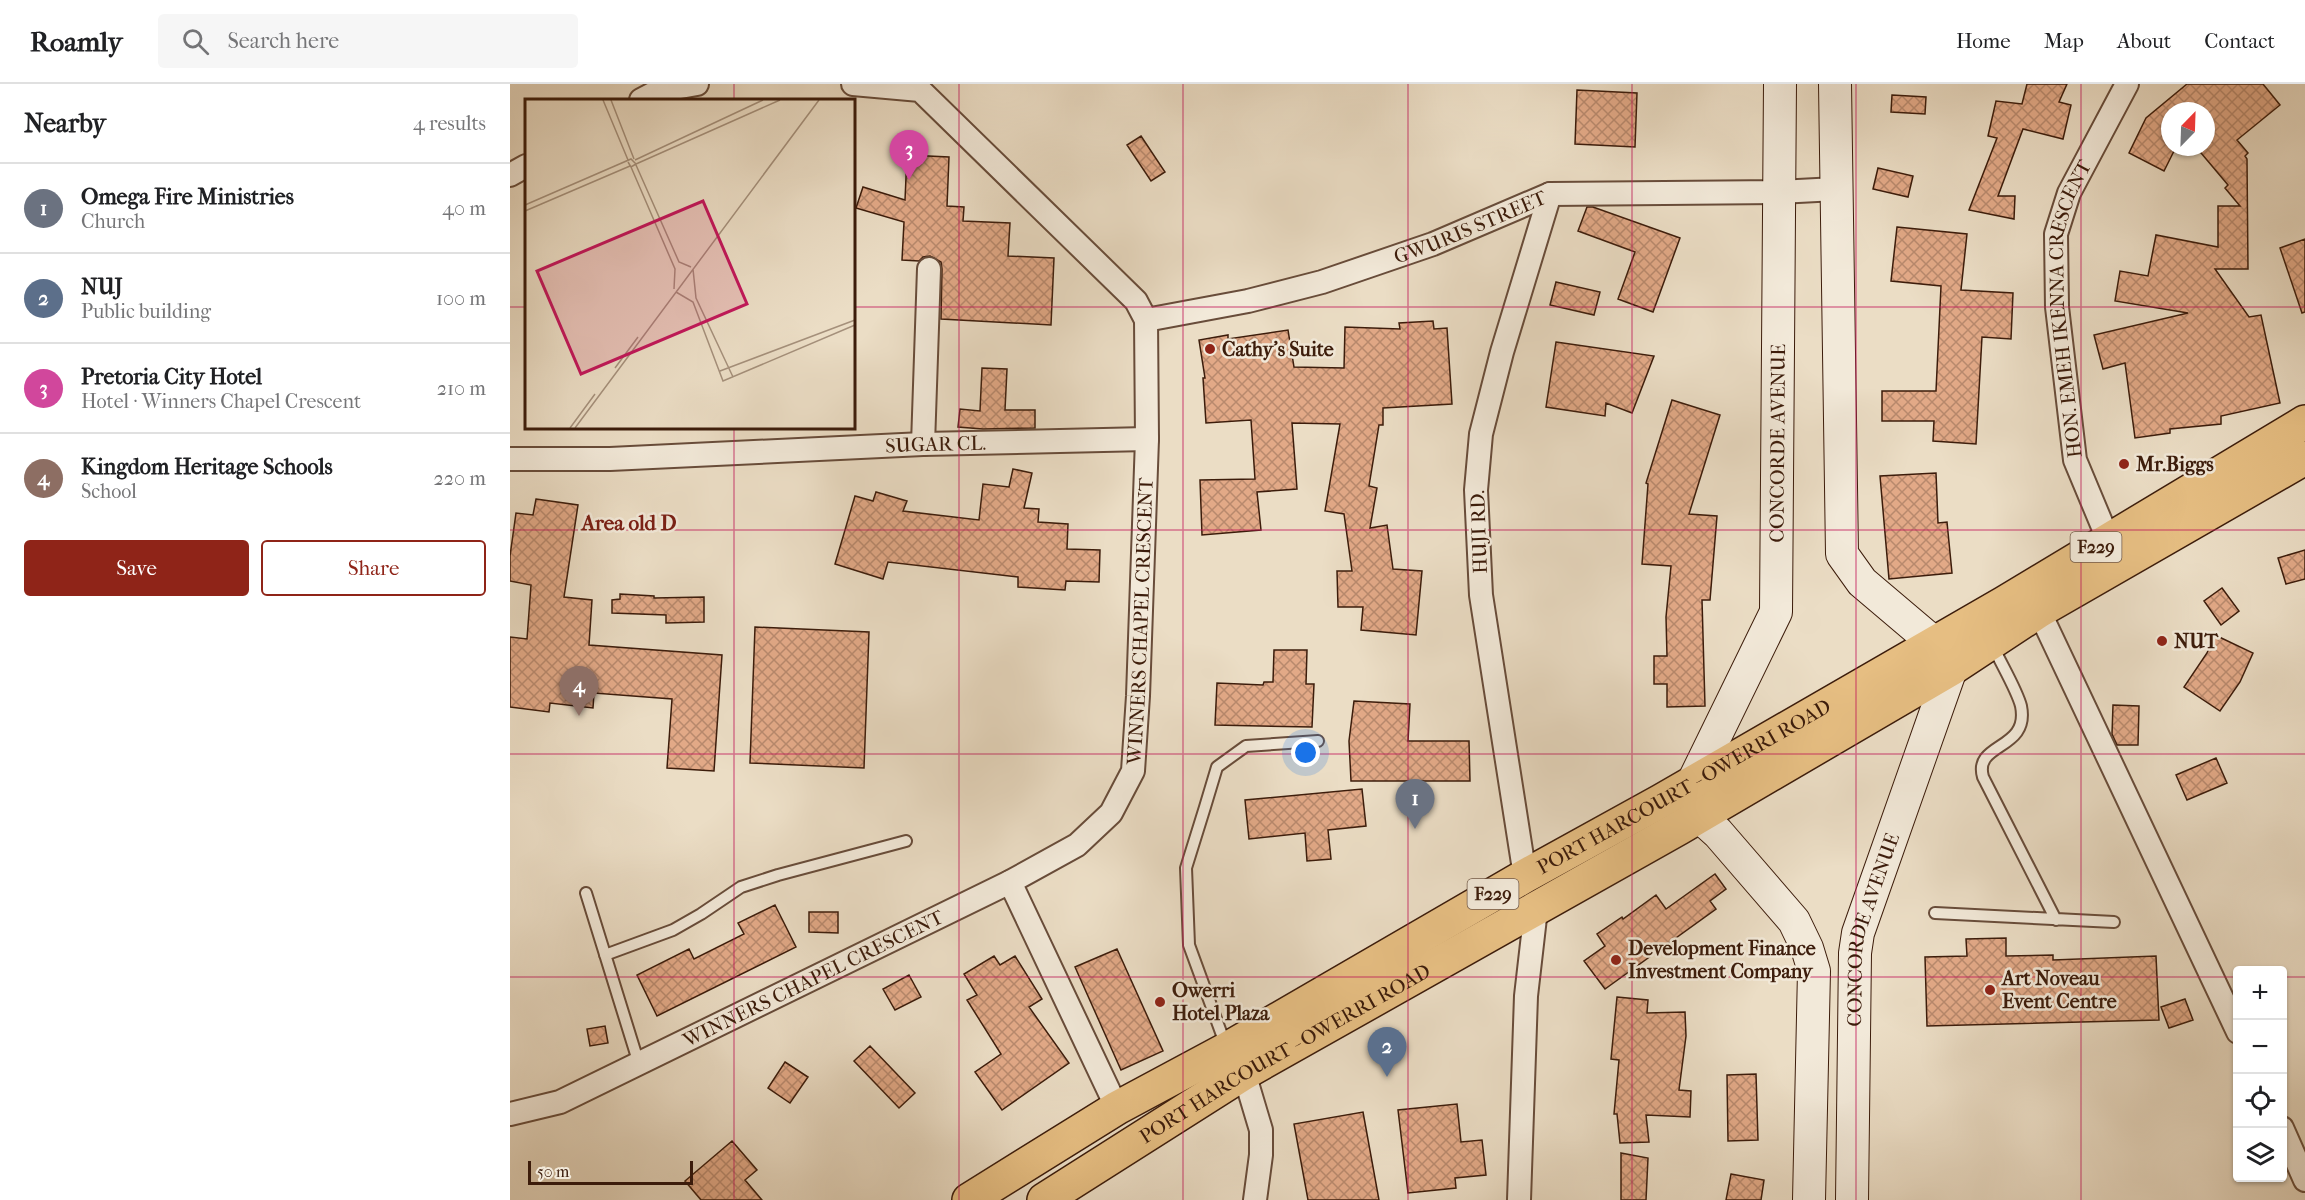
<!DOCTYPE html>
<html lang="en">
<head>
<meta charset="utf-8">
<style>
	body { margin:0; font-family:"IM FELL French Canon",serif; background:#f6f6f6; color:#202124 }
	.controls { position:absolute; right:18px; bottom:18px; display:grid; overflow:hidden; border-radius:6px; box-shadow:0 2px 4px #0004 }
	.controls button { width:54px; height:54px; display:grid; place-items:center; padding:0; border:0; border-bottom:2px solid #e0e0e0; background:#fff; color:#202124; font:30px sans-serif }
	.compass { position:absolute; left:1651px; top:18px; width:54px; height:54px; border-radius:50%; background:#fff; box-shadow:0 2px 4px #0004; rotate:23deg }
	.scale { position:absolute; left:18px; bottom:15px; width:165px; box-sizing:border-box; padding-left:6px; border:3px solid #3c1c0b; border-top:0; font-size:16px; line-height:21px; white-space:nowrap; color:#3c1c0b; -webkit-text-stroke:4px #f2e9d9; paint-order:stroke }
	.you { position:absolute; left:796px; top:669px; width:21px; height:21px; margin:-15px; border:4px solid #fff; border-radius:50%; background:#1a73e8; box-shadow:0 0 0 9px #1a73e833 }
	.badge { display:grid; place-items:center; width:39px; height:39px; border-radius:50%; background:#8f2418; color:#fff; font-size:20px; font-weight:700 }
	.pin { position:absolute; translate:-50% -50px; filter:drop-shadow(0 2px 3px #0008) }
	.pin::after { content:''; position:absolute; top:32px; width:21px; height:18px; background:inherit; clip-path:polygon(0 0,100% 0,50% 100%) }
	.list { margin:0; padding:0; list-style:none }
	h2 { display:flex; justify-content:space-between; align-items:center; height:78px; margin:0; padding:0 24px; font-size:26px }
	h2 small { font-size:20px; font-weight:400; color:#757577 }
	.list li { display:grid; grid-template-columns:39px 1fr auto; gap:18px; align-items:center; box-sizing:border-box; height:90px; padding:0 24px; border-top:2px solid #e0e0e0 }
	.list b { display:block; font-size:22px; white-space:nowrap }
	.list p { margin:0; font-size:20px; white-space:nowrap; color:#757577 }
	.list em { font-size:20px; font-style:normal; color:#757577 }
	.actions { display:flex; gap:12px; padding:18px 24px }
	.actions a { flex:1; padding:14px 0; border:2px solid #8f2418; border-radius:6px; text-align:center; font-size:21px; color:#8f2418 }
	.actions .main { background:#8f2418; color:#fff }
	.icon { flex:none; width:33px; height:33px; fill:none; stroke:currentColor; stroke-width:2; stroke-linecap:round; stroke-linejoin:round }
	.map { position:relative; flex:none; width:1795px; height:1116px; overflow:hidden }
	header { display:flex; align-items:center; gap:36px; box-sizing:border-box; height:84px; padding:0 30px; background:#fff; border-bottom:2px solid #e0e0e0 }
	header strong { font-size:28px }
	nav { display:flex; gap:33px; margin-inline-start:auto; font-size:21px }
	.search { width:420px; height:54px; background:#f6f6f6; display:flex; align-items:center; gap:15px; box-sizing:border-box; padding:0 21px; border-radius:6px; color:#757577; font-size:22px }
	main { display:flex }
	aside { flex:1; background:#fff }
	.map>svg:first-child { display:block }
</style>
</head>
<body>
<header>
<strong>Roamly</strong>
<div class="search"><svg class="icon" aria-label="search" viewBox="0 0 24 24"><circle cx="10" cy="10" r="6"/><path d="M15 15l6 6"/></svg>Search here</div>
<nav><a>Home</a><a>Map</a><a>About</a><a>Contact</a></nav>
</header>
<main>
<aside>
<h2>Nearby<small>4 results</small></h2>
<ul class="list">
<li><span class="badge" style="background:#6b7280">1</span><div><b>Omega Fire Ministries</b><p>Church</p></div><em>40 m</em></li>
<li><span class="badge" style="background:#5c6f8a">2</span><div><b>NUJ</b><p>Public building</p></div><em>100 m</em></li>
<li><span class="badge" style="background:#d1479c">3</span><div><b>Pretoria City Hotel</b><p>Hotel · Winners Chapel Crescent</p></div><em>210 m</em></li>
<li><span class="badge" style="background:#8d6e63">4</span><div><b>Kingdom Heritage Schools</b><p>School</p></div><em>220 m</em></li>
</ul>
<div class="actions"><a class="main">Save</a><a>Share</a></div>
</aside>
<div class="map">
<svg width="1795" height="1116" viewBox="0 0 1795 1116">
	<defs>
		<pattern id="building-cross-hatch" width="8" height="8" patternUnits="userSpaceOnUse" patternTransform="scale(1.5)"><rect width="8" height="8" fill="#e2a987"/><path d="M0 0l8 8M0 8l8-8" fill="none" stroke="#b8896d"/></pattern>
	</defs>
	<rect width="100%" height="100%" fill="#ebddc5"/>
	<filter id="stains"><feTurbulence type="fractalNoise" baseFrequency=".00333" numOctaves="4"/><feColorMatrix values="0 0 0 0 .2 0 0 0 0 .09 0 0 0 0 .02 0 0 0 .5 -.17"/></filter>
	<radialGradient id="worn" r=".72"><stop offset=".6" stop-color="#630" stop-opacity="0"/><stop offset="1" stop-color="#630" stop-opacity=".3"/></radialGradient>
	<path fill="url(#building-cross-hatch)" stroke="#3c1c0b" stroke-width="1.5" d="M1517,0H1557L1549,18L1561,21L1553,55L1513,45L1488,112H1505L1504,135L1459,126L1487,54L1478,52L1486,17L1512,20Z
		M1677,0H1753L1770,21L1727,56L1738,69L1735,72L1737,75L1738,185H1705L1739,233L1751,231L1770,319L1711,332V340L1660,345V349L1625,354L1615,279L1593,285L1584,251L1678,229L1605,217L1610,187L1638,192L1646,151L1708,163V122H1730L1715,104L1718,101L1686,63H1696V27H1660V63H1666L1654,87L1619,69L1636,34Z
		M1067,6L1127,9L1125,63L1065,60Z
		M1382,11L1416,13L1415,30L1381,28Z
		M631,52L655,88L641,97L617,61Z
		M397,71L439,73L437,122L454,123L453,137L500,139L498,172L544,174L541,241L431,235L432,185L431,178L420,172L413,173L409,177L392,176L394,138L346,124L353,103L395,116Z
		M1368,84L1403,92L1398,113L1363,105Z
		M1077,123H1083L1170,154L1143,228L1108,215L1125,168L1068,147Z
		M1387,143L1457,150L1451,206L1503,209L1501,255L1472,253L1466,360L1423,357L1424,337H1372V307H1426L1431,202L1381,197Z
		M1795,155V228L1792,229L1770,164Z
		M1046,198L1090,208L1084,231L1040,221Z
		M923,237L924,245L937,244L942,320L873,324V341H869L859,402L867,404L860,444L877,441L883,485L912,487L906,551L851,546L853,523H828L827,487H842L834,430L815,427L830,340L782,339L787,405L747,408L751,446L692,451L690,396L745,395L741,336L696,339L693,294H695L689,256L718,251V255L778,246L784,283L834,284L835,243L890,245L889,239Z
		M1046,258L1144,272L1122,329L1096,319L1095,332L1036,323Z
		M472,284L497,285L495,326H525V344L473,345L448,343L450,325L470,327Z
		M1162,316L1210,331L1179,430L1207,432L1200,516H1192L1195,622L1157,623V600H1144V572H1157L1156,533L1161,482L1132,480L1138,400L1136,399Z
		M503,385L522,389L514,424L529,425L528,438L558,440L557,465L590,466L589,498L556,497L555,506L508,503V493L378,478L373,495L325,480L345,412L363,417L366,408L397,417L393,427L469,436L473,400L499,403Z
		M1426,389L1428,439L1437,438L1442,489L1379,495L1370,392Z
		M26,415L68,421L54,513L82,516L79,561L212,571L204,687L157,684L162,615L84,609L83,624L40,619L39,628L0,623V553L17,555L21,501L0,497V472L6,429L23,431Z
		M1795,466V495L1776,500L1768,474Z
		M1712,504L1729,527L1711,541L1694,517Z
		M110,510L144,512V514L194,513V538L156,539V531L102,529V516L110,515Z
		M245,543L359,548L354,684L240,679Z
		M1705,551L1743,569L1730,598L1710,627L1674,603L1697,569Z
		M764,566H797L796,600H804L802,643L705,641L707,599L753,601L754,598H763Z
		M844,617L900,620L898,657H959L960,697H841L839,657Z
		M1603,621L1629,622L1628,661H1607L1602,650Z
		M1706,674L1717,699L1677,716L1666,691Z
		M852,705L856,742L818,746L821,775L797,777L795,749L739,755L735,716Z
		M1205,790L1216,805L1200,817L1206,825L1095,905L1074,877L1095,862L1087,850L1112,833L1113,835L1146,811L1156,825Z
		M265,821L286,863L147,932L127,891L179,865L184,875L234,850L228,839Z
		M299,828H328V849L299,848Z
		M1496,854V872L1543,871V876L1646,872L1649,936L1417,942L1415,873L1457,872L1456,855Z
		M607,865L653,967L611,986L565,883Z
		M484,872L490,881L505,872L532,915L519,923L559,979L492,1026L465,988L491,970L457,916L467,911L454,890Z
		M399,891L411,913L385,926L373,905Z
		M1107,913L1138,916L1137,929L1175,928L1176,952L1169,1006L1181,1007L1180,1033L1136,1031L1139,1058L1110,1059L1107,1030H1104L1109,976L1101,975Z
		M1675,915L1683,936L1659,944L1651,923Z
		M95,942L98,959L80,962L77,945Z
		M360,962L405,1009L389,1024L344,977Z
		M275,978L298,993L280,1019L258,1004Z
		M1246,990L1248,1056L1218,1057L1217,991Z
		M947,1020L951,1058L972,1056L976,1091L945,1094L946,1104L898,1109L888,1026Z
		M853,1028L869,1116H798L784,1040Z
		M222,1057L247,1086L235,1096L252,1116H191L175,1097Z
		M1111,1069L1138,1074L1136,1116H1111Z
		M1221,1090L1254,1096L1251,1116H1216Z"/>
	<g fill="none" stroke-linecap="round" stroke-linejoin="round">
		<defs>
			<path id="lane" d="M1483,562C1490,578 1507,606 1511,622C1520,667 1463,658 1473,693L1546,836
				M76,809L129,980
				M1425,829L1604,838
				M95,871L163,846L191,830L231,803L268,791L396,757
				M716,962L679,861L676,784L695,723L707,683L736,662L808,657"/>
			<g id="street">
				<path d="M131,16L148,7L187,0"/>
				<path d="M0,91L16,82"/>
				<path id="s1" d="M636,236L738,217L812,198L923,160L1040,110L1269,108L1326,105"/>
				<path d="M413,360L419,185"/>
				<path id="s2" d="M0,375H100L413,360L637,355"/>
				<path id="s3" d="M1606,467L1598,455L1565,376L1547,223L1546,150L1559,109L1617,0"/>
				<path d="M1529,527L1728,948"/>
				<path d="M1015,792L971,511L966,406L971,350L992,268L1040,110"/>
				<path d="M500,798L607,1024"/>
				<path d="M734,989L751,1046V1071L745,1116"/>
				<path id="s4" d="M0,1030L50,1018L500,798L567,761L601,729L623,687L628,612L637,355L636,236L626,217L410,6L343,0"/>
				<path d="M1772,1044L1795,1096"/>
				<path d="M1009,1116L1016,912L1026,825"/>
			</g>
			<g id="secondary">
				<path d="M1325,0L1332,470L1352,498L1424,559"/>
				<path id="s5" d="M1183,698L1266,528L1270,0"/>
				<path d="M1188,731L1208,749L1284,837L1297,864L1304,887L1299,1116"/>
				<path id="s6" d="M1342,1116L1345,869L1348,849L1441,585"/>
			</g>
			<g id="primary">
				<path id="s7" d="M459,1116L607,1024L717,965L1015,792L1151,717L1494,519L1795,338"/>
				<path id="s8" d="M534,1116L734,989L1169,744L1441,585L1529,527L1795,374"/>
			</g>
		</defs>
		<use href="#lane" stroke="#684c3a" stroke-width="14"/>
		<use href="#street" stroke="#684c3a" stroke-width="26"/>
		<use href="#secondary" stroke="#3c1c0b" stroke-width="34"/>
		<use href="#primary" stroke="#3c1c0b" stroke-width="36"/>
		<use href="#lane" stroke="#f2e9d9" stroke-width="10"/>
		<use href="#street" stroke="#f2e9d9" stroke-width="22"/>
		<use href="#secondary" stroke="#f2e9d9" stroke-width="32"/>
		<use href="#primary" stroke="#e6be82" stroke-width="33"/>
	</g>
	<path fill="none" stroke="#c2185b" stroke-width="1.5" stroke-opacity="0.55" d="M224,0V16M449,0V1116M673,0V1116M898,0V1116M1122,0V1116M1346,0V1116M1571,0V1116M0,223H16M344,223H1795M224,344V1116M0,446H1795M0,670H1795M0,893H1728M1772,893H1795"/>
	<g fill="#8f2418" stroke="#f2e9d9" stroke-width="2">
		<circle cx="700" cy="265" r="6"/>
		<circle cx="1614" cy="380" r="6"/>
		<circle cx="1652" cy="557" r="6"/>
		<circle cx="1106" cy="876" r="6"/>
		<circle cx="1480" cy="906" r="6"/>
		<circle cx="650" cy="918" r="6"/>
	</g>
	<g text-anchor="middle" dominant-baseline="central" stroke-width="5" stroke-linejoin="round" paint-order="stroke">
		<g fill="#f2e9d9" stroke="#735a49" stroke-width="1.5">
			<rect x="1560.5" y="448" width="51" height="30" rx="4.5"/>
			<rect x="957.5" y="795" width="51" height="30" rx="4.5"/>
		</g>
		<g font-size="18" font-weight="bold" fill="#3c1c0b">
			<text x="1586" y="463">F229</text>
			<text x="983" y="810">F229</text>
		</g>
		<g font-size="20" fill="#3c1c0b" stroke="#f2e9d9">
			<text stroke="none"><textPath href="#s1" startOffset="338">GWURIS STREET</textPath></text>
			<text stroke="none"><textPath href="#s3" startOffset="254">HON. EMEH IKENNA CRESCENT</textPath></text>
			<text stroke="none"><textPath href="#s5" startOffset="358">CONCORDE AVENUE</textPath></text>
			<text stroke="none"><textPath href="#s2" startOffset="426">SUGAR CL.</textPath></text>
			<text transform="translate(969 448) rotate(-92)">HUJI RD.</text>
			<text stroke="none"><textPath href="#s4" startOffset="873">WINNERS CHAPEL CRESCENT</textPath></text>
			<text stroke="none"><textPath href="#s7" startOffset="826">PORT HARCOURT - OWERRI ROAD</textPath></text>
			<text stroke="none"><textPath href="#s6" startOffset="273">CONCORDE AVENUE</textPath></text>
			<text stroke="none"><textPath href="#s4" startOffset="333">WINNERS CHAPEL CRESCENT</textPath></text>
			<text stroke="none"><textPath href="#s8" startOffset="282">PORT HARCOURT - OWERRI ROAD</textPath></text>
		</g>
		<g font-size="20" font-weight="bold" fill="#3c1c0b" stroke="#f2e9d9" text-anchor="start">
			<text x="712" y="265">Cathy's Suite</text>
			<text x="1626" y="380">Mr.Biggs</text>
			<text x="1664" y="557">NUT</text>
			<text x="1118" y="864">Development Finance<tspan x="1118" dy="23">Investment Company</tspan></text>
			<text x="1492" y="894">Art Noveau<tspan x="1492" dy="23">Event Centre</tspan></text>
			<text x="662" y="906">Owerri<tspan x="662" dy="23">Hotel Plaza</tspan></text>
		</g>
		<g font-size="21" font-weight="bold" fill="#7a1f14" stroke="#f2e9d9">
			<text x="119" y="439">Area old D</text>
		</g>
	</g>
	<g transform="translate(15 15)">
		<rect width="330" height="330" fill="#ebddc5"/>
		<path fill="none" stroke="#a5907b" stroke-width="1.5" d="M78,1L103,61M86,1L109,60M110,61L238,1M111,65L255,1M111,66L154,163L166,168M106,68L150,170L149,190M0,106L106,60L111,65L106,68L103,63M0,112L105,67M168,170L171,199L208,278M151,193L168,203L198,282L330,226M90,269L113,238M195,272L330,221M45,329L70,295M50,329L294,1"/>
		<path fill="#c2185b" fill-opacity="0.15" stroke="#c2185b" stroke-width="3" d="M178,102L222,205L56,275L12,172Z"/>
		<rect width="330" height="330" fill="none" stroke="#3c1c0b" stroke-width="3"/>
	</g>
	<rect width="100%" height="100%" filter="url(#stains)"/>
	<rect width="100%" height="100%" fill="url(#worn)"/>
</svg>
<div class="controls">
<button>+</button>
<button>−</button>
<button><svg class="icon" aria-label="locate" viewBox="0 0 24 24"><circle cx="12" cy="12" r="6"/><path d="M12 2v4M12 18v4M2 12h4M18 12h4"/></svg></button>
<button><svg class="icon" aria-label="layers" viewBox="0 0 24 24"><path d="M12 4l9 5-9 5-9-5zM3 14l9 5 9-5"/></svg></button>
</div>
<svg class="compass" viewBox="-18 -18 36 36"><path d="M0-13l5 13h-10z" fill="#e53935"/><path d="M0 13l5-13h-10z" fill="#757577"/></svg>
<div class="scale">50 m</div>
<div class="you"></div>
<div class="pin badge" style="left:905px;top:745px;background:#6b7280">1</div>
<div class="pin badge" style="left:877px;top:993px;background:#5c6f8a">2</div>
<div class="pin badge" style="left:399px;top:96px;background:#d1479c">3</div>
<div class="pin badge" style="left:69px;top:632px;background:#8d6e63">4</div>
</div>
</main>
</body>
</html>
